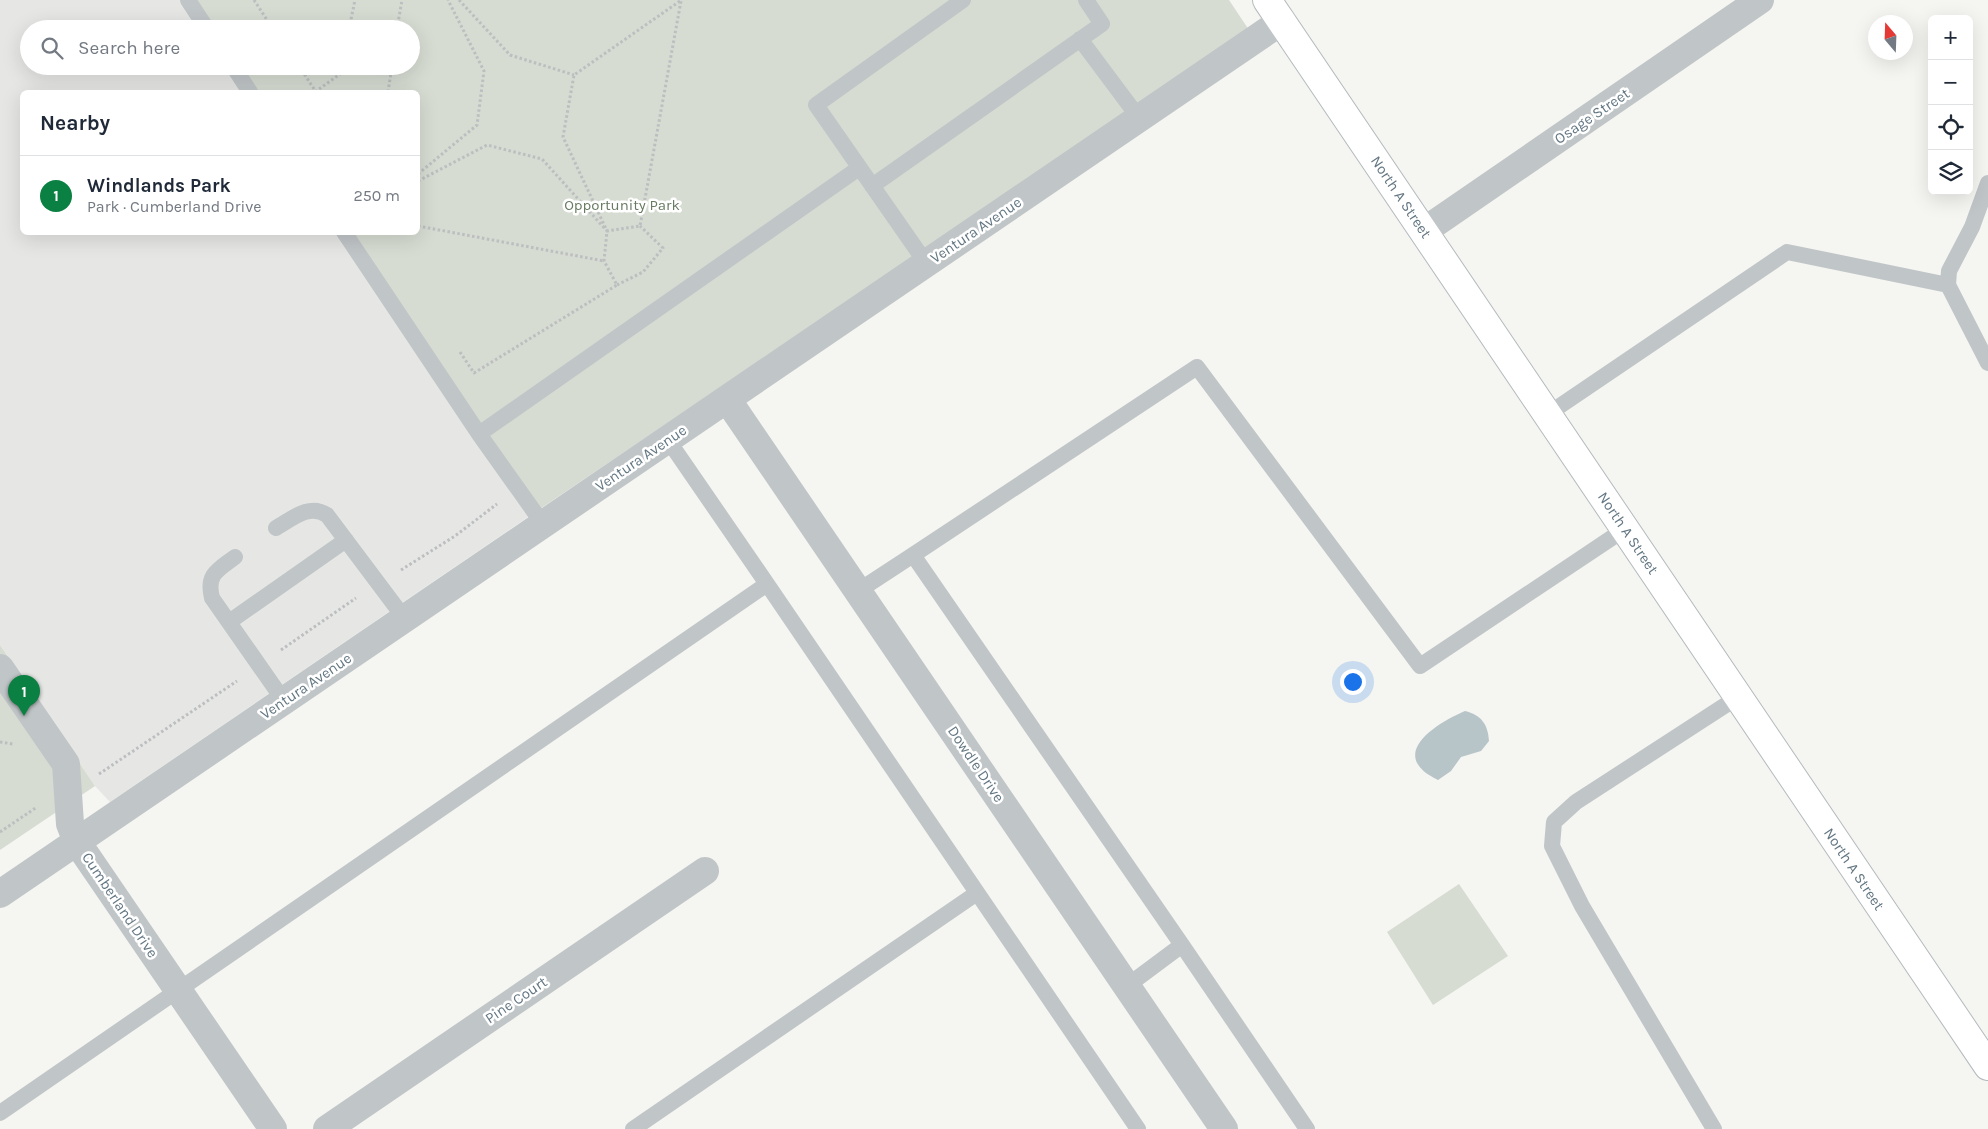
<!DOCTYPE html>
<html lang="en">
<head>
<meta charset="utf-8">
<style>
	body { margin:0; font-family:Karla,sans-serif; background:#f2f2f3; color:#1f2937 }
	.controls { position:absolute; right:15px; top:15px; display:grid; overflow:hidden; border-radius:8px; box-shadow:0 5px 20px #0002 }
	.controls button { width:45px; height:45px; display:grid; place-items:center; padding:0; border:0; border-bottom:1px solid #e0e1e3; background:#fff; color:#1f2937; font:25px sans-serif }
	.compass { position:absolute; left:1868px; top:15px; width:45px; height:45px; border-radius:50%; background:#fff; box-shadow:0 5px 20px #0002; rotate:341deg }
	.you { position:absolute; left:1352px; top:681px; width:18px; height:18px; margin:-12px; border:4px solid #fff; border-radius:50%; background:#1a73e8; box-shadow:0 0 0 8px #1a73e833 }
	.badge { display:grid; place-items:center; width:32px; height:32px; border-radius:50%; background:#0b8043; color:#fff; font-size:16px; font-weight:700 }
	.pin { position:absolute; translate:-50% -41px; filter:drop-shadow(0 1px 2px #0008) }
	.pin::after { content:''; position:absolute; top:26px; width:18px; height:15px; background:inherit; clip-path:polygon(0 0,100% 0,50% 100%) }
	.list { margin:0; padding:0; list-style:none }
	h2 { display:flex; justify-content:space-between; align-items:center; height:65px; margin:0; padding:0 20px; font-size:21px }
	h2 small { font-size:16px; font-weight:400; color:#747a83 }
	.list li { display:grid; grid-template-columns:32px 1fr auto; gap:15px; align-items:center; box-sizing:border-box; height:80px; padding:0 20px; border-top:1px solid #e0e1e3 }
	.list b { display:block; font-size:19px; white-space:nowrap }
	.list p { margin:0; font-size:16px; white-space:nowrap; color:#747a83 }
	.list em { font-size:16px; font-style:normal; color:#747a83 }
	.icon { flex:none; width:28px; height:28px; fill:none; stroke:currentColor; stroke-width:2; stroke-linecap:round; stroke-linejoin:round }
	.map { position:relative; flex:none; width:1988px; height:1129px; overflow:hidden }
	.search { position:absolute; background:#fff; box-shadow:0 5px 20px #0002; left:20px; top:20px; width:400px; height:55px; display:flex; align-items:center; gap:12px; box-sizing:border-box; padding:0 18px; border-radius:28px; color:#747a83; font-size:19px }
	.panel { position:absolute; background:#fff; box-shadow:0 5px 20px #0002; left:20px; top:90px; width:400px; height:145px; border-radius:8px }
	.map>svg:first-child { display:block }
</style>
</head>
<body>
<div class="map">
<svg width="1988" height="1129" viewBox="0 0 1988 1129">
	<rect width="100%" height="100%" fill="#f5f5f1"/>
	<path fill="#e6e7e5" d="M0,0H183L202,29H29V66H227L245,92H22V232L340,233L531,515L110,802L95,786L0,645Z"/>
	<path fill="#d6dcd2" d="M183,0H1229L1249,30L531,515L340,233L418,232V92H245L227,66H411V29H202Z
		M0,645L95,786L0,850Z
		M1459,884L1508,956L1433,1005L1387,932Z"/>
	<path fill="#b7c5c8" d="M1465,711C1481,715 1488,724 1489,741L1481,751L1461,757L1451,771L1438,780C1386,755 1435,724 1465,711Z"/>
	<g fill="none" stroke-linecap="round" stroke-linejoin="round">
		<defs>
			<path id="secondary" d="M1267,0L1988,1066"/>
		</defs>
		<use href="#secondary" stroke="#b4babe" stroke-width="30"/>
		<path stroke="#bcbec0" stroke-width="3" stroke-dasharray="2.5 2.5" stroke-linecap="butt" d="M254,0L273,29
			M459,0L510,55L574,75
			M349,29L355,0
			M397,29L402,0
			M299,66L316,92
			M315,92L340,74L341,66
			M388,92L392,66
			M418,174L477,125L484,71L448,0
			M418,181L487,145L542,159L607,231L563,137L574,75L680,1
			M418,226L604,261
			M617,285L643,272L663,248L640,226
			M460,352L474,373L617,285L604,261L607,231L640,226L681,1
			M401,570L455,536L497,504
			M281,650L356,598
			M0,742L13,744
			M99,774L237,681
			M0,832L37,807"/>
		<path stroke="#c0c5c7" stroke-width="16" d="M188,0L207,29
			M1080,39L1139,118
			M233,66L250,92
			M1988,183L1972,227L1949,271L1948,285L1988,363
			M872,186L1102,24L1086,0
			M344,232L479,434
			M926,263L816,105L963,0
			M1548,414L1787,252L1948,285
			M543,524L479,434L859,168
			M276,528C292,519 309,503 327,515L405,619
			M913,555L1197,367L1420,666L1625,529
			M235,557C218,570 206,574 212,598L284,701
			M767,584L1138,1129
			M858,591L913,555L1182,945L1127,986
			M229,622L346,540
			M1182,945L1307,1129
			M0,1113L767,584L668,440
			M633,1129L977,893
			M1714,1129L1582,906L1552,846L1554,822L1576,802L1738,697"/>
		<path stroke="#c0c5c7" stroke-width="28" d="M1424,231L1760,0
			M727,399L1224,1129
			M0,668L66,764L70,824L77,842L273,1129
			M0,894L1282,21
			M327,1129L705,871"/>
		<use href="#secondary" stroke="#fff" stroke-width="28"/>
	</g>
	<g text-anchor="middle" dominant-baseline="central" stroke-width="5" stroke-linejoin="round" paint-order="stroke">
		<g font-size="15" fill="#637783" stroke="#fff">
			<text transform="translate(1592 116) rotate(-34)">Osage Street</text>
			<text transform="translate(1401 197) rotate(56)">North A Street</text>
			<text transform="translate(976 230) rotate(-34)">Ventura Avenue</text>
			<text transform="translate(641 458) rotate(-34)">Ventura Avenue</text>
			<text transform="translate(1628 533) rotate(56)">North A Street</text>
			<text transform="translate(306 686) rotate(-34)">Ventura Avenue</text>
			<text transform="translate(976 764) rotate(56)">Dowdle Drive</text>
			<text transform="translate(1854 869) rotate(56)">North A Street</text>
			<text transform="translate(120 905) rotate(56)">Cumberland Drive</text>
			<text transform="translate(516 1000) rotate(-34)">Pine Court</text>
		</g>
		<g font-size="15" fill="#687a62" stroke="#fff">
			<text x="622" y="205">Opportunity Park</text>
		</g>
	</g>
</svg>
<div class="controls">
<button>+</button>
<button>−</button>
<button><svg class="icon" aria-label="locate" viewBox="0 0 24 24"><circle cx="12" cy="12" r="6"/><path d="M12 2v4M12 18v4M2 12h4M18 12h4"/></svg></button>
<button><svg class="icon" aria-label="layers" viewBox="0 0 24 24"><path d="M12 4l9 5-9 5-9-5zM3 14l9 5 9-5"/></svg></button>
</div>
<svg class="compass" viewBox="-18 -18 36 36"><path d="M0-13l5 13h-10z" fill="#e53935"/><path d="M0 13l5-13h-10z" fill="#747a83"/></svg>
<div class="you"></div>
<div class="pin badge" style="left:24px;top:716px">1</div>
<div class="search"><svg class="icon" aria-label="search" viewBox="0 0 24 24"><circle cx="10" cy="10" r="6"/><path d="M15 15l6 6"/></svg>Search here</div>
<section class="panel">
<h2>Nearby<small></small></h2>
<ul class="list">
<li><span class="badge">1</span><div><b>Windlands Park</b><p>Park · Cumberland Drive</p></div><em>250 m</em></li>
</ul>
</section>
</div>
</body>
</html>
